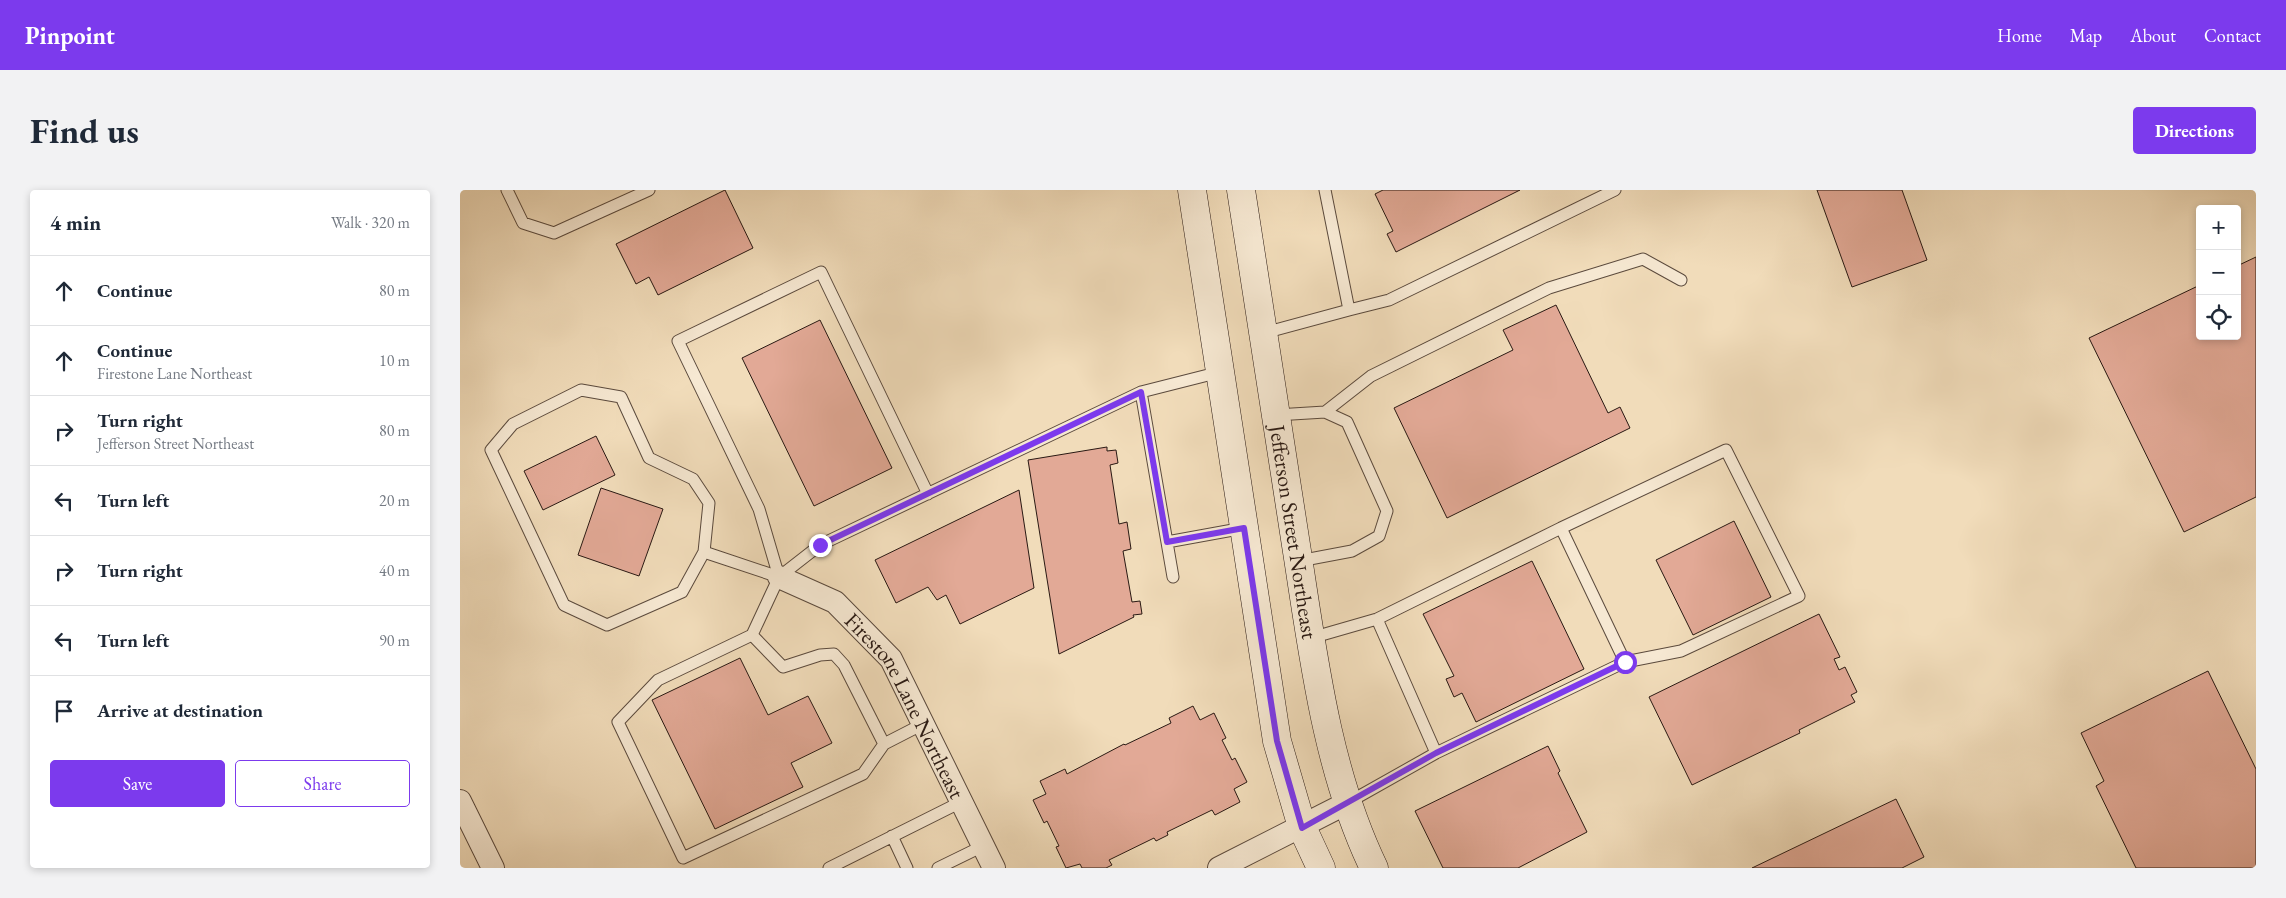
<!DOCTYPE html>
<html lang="en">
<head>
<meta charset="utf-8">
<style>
	body { margin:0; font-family:"EB Garamond",serif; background:#f2f2f3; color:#1f2937 }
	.controls { position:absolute; right:15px; top:15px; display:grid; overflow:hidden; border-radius:5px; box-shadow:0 2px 8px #0003 }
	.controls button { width:45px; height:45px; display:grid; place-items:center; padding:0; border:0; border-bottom:1px solid #e0e1e3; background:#fff; color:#1f2937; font:25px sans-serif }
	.stop { position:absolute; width:15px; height:15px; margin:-11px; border:4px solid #7c3aed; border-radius:50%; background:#fff }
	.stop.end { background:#7c3aed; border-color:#fff; box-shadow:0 1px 5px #0008 }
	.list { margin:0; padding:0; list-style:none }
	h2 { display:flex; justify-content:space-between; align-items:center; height:65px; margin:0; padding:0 20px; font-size:21px }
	h2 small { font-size:16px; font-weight:400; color:#747a83 }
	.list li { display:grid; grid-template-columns:32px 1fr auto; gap:15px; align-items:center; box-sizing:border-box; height:70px; padding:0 20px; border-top:1px solid #e0e1e3 }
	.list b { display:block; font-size:19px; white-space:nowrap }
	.list p { margin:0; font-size:16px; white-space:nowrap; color:#747a83 }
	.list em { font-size:16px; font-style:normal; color:#747a83 }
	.actions { display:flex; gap:10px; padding:15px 20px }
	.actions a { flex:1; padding:11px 0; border:1px solid #7c3aed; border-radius:5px; text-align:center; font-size:18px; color:#7c3aed }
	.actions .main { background:#7c3aed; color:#fff }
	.icon { flex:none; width:28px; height:28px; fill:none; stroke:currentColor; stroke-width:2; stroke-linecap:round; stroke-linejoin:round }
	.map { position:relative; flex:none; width:1796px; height:678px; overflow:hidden; border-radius:5px }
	header { display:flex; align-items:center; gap:30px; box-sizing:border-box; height:70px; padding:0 25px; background:#7c3aed; color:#fff }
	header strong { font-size:24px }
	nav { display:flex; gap:28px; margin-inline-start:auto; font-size:18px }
	.intro { display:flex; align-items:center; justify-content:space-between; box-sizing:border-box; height:120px; padding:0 30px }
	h1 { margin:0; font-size:35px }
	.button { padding:12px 22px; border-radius:5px; background:#7c3aed; color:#fff; font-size:18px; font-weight:700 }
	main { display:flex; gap:30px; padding:0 30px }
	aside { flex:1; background:#fff; border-radius:5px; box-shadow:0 2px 8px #0003 }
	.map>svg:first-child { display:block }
</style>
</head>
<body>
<header>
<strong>Pinpoint</strong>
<nav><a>Home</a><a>Map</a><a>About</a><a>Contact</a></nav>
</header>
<div class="intro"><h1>Find us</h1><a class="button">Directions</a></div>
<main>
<aside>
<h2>4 min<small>Walk · 320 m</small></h2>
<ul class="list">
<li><svg class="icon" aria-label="ahead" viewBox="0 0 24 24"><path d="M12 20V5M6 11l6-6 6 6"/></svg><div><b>Continue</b></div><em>80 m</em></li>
<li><svg class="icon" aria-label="ahead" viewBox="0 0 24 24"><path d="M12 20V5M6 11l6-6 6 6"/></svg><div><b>Continue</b><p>Firestone Lane Northeast</p></div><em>10 m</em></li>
<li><svg class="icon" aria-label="right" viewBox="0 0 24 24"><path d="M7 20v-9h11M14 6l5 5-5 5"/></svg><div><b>Turn right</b><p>Jefferson Street Northeast</p></div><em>80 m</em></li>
<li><svg class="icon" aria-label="left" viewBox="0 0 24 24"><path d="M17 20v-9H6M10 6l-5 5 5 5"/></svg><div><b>Turn left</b></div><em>20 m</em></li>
<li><svg class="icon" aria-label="right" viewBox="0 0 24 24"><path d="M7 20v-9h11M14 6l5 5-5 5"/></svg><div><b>Turn right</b></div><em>40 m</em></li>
<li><svg class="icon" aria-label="left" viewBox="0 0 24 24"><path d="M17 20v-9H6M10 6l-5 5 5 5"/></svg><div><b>Turn left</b></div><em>90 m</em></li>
<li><svg class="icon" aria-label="arrive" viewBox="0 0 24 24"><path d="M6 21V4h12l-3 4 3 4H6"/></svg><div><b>Arrive at destination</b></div></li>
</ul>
<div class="actions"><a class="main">Save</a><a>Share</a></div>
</aside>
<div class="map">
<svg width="1796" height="678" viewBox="0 0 1796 678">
	<rect width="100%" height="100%" fill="#f1dcba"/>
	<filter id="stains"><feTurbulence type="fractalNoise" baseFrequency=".004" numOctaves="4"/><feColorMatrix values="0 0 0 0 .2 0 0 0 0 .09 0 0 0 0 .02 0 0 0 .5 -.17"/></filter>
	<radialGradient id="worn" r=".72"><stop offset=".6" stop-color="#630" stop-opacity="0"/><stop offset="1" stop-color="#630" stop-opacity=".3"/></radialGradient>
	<path fill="#e2a996" stroke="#291913" d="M265,0L293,58L198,105L189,87L176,94L156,54Z
		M923,0H1060L936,62L927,44L933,41L915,4Z
		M1357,0H1442L1467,70L1392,97Z
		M1796,67V307L1724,342L1629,148L1740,95V146H1777V76Z
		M1096,115L1148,223L1160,217L1170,238L987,328L934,218L1053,160L1043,140Z
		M360,130L432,278L354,316L282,168Z
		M136,246L155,285L83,320L64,281Z
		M647,257V261L656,260L658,273L650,275L659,334L667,332L671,359L663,361L672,412L680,411L682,424L673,425L674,427L599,464L568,270Z
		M141,298L203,319L179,386L118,365Z
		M559,300L574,398L500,434L486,405L477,410L468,397L436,413L415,370Z
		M1274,331L1311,407L1233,445L1196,370Z
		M1072,371L1124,479L1016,532L1002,503L994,507L986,489L994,486L963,424Z
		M1359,424L1380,467L1374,469L1379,480L1385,477L1397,502L1391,505L1395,512L1339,540L1340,543L1232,595L1189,507Z
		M280,468L308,525L348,506L372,553L331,573L343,597L255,639L192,510Z
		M1748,481L1796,579V678H1676L1636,596L1644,591L1621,543Z
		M733,516L740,530L754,523L766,548L762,550L772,570L775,568L787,592L774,599L780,612L755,625L752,620L707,642L708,645L696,651L694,648L649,670L652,675L646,678H622L620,674L606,678L596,657L599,656L587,631L584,633L573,610L586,604L580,591L605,579L607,584L664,554L665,555L711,533L709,528Z
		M1088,556L1100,581L1098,583L1127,642L1058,678H983L955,621Z
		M1436,609L1464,667L1442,678H1292Z"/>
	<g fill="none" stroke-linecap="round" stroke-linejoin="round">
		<defs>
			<path id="lane" d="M47,0L63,33L94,43L189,0
				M889,120L929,110L1155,0
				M804,143L889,120L865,0
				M681,202L713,387
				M865,222L911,186L1089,98L1183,69L1221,90
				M816,225L865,222L887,232L927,321L919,346L892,361L839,371
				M707,352L784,338
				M244,362L249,313L233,289L189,268L161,207L121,200L53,234L31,260L104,415L147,435L222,402L244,362L319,387
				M319,387L299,319L218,151L361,82L468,304
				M917,429L976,563
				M292,445L323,477L360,465L374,464L384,475L424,554
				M851,448L917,429L1101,338L1165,472
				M463,534L424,554L403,584L223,668L158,532L198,490L292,445L319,387L360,355L681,202L760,182
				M889,612L976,563L1165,472L1221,461L1339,406L1266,260L1101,338
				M432,646L447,678
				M369,678L501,612
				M478,678L523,656"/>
			<g id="street">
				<path id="s1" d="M319,387L375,412L431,469L534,678"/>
				<path d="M0,611L33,678"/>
				<path d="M759,678L889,612"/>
			</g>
			<g id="secondary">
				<path d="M732,0L817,551L842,637L861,678"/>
				<path id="s2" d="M781,0C799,118 818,237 836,355C853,463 866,579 914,678"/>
			</g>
		</defs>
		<use href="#lane" stroke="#5b4a3d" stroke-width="13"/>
		<use href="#street" stroke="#5b4a3d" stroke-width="24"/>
		<use href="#secondary" stroke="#291913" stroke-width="29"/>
		<use href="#lane" stroke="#f6e8d2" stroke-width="11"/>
		<use href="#street" stroke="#f6e8d2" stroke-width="22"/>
		<use href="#secondary" stroke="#f6e8d2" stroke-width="28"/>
	</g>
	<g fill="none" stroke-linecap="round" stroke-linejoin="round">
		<path stroke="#7c3aed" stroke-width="6" d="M360,355L681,202L707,352L784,338L817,551L842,638L976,563L1165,472"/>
	</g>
	<g text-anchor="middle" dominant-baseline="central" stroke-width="5" stroke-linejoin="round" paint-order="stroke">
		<g font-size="22" fill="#291913" stroke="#f6e8d2">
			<text stroke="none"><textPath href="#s2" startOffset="346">Jefferson Street Northeast</textPath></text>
			<text stroke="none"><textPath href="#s1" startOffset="188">Firestone Lane Northeast</textPath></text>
		</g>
	</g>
	<rect width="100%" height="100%" filter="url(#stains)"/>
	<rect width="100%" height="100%" fill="url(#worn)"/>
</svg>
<div class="controls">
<button>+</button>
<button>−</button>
<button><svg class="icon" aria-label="locate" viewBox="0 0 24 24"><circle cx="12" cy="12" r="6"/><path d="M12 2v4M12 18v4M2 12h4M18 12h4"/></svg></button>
</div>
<div class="stop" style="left:1165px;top:472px"></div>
<div class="stop end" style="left:360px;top:355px"></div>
</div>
</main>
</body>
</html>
